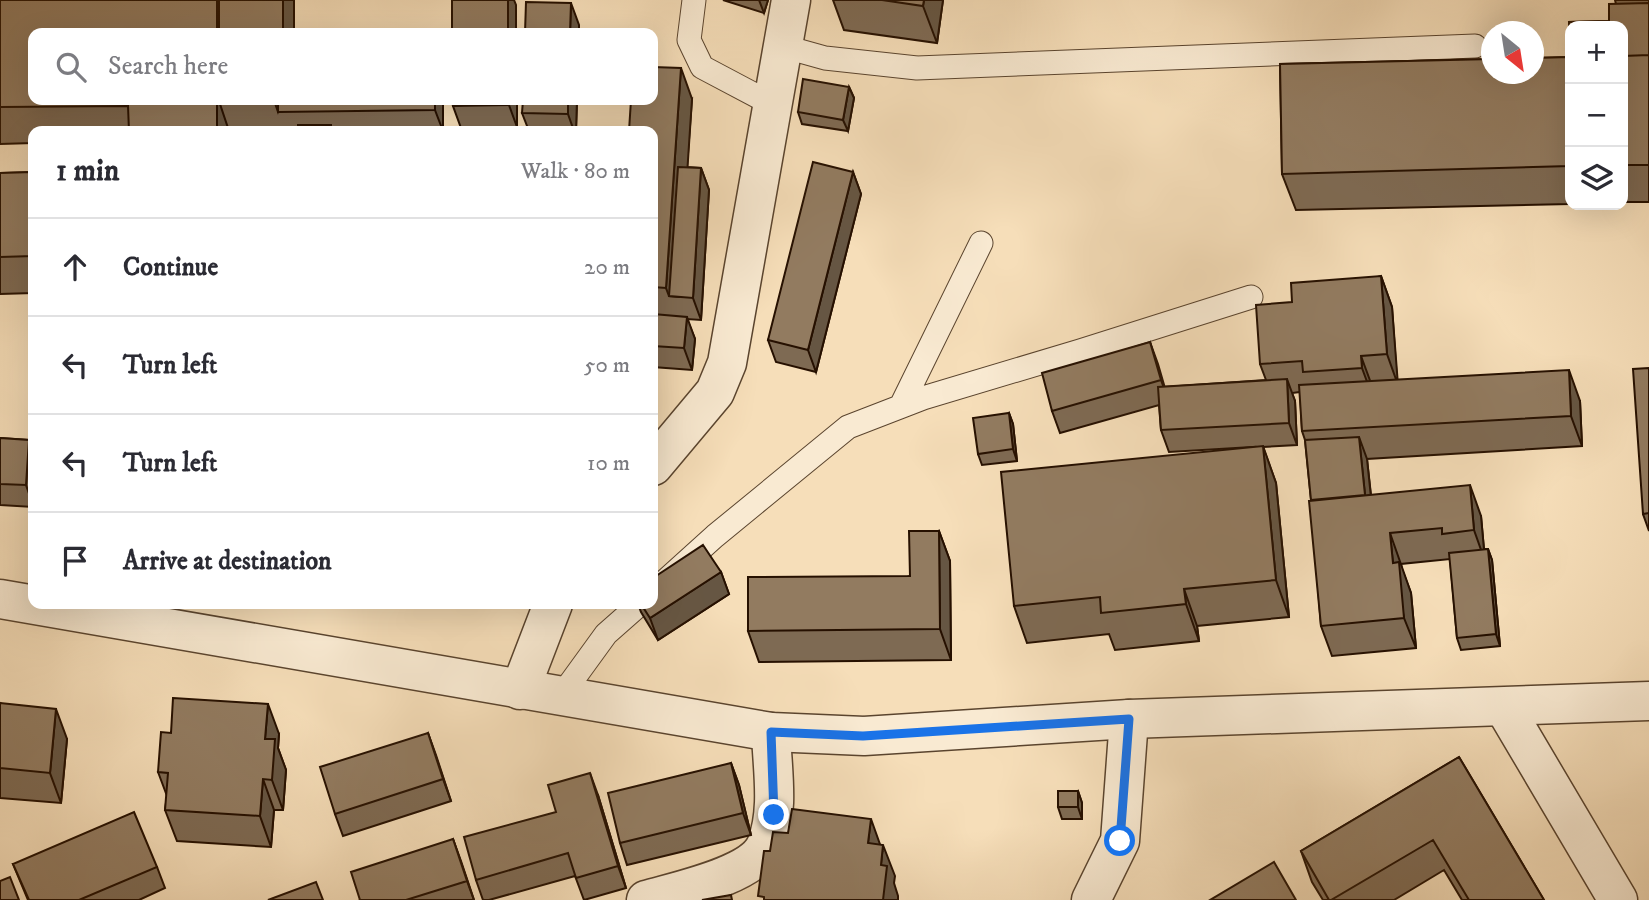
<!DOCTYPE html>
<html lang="en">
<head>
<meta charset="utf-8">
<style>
	body { margin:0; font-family:"IM FELL DW Pica",serif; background:#f7f7f7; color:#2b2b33 }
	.controls { position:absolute; right:21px; top:21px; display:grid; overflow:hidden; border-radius:14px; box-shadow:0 7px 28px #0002 }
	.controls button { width:63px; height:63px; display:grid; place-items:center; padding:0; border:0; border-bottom:2px solid #e1e1e2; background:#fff; color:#2b2b33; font:35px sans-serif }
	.compass { position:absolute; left:1481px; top:21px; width:63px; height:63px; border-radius:50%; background:#fff; box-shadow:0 7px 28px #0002; rotate:150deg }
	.stop { position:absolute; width:21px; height:21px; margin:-16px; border:5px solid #1a73e8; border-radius:50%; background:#fff }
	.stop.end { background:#1a73e8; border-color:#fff; box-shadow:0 2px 7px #0008 }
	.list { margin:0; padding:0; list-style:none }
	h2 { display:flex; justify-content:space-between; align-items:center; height:91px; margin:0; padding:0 28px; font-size:30px }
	h2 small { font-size:23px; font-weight:400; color:#7c7c81 }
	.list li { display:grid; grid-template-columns:46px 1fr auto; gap:21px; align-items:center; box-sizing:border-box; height:98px; padding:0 28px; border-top:2px solid #e1e1e2 }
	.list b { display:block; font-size:26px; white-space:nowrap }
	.list em { font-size:23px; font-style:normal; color:#7c7c81 }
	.icon { flex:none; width:38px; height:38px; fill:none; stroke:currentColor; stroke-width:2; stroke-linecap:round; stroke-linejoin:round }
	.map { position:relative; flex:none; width:1649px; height:900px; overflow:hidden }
	.search { position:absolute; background:#fff; box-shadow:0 7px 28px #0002; left:28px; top:28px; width:630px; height:77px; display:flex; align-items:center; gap:18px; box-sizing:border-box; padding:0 24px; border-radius:14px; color:#7c7c81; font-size:26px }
	.panel { position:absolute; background:#fff; box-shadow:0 7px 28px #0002; left:28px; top:126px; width:630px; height:483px; border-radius:14px }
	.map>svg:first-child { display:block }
</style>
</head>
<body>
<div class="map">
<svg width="1649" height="900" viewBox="0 0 1649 900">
	<rect width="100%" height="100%" fill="#f6deb9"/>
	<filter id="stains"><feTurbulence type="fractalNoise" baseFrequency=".00286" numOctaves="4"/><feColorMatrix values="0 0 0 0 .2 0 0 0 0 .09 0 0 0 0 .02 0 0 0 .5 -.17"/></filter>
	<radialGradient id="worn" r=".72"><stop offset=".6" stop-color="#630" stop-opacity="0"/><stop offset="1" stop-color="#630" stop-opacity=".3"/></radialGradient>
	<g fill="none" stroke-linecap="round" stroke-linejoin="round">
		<defs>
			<path id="service" d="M694,0L689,40L702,67L772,104
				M782,46L825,58L917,68L1475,46
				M901,406L981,243
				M653,592L715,536L848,427L923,398L1080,351L1251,297
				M561,696L606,634L640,604"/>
			<path id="minor" d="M653,466L715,392L727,363L791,0
				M520,690L553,604
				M1504,707L1618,900
				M646,900C676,891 753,876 766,845C780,810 772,768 771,732
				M1091,900L1120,841L1129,719"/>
			<path id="tertiary" d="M0,599L771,732L864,736L1129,719L1649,701"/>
		</defs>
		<use href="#service" stroke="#5a442e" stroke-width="25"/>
		<use href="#minor" stroke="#5a442e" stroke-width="41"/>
		<use href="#tertiary" stroke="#5a442e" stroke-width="41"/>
		<use href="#service" stroke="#f9ead2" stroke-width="23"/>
		<use href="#minor" stroke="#f9ead2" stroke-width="38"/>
		<use href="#tertiary" stroke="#f9ead2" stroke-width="38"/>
	</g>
	<path fill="#7e6a53" stroke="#261000" stroke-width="2" d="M0,0H294V33L33,100H443V131H33V143L0,144Z
		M723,0H768L764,13Z
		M833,0H943L937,43L844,30Z
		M1615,0H1649V202H1623V26H1570V204L1296,210L1282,174L1280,64L1492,59V74H1534V58L1570,57L1569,22L1609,21V4H1616Z
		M849,87L854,98L848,131L802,124L798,112Z
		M692,99L687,167L701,168L709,190L701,320L687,319L695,339L692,370L653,367V131Z
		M517,100V127L461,128L453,106Z
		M577,100L576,131H529L522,113Z
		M33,172V293L0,294V173Z
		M853,172L861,194L816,372L776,362L768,340Z
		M1381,276L1392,307L1397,380L1580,401L1582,446L1367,459L1371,495L1481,516L1484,549H1488L1492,560L1500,646L1461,650L1457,638L1450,559L1401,564L1402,569L1411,593L1416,648L1332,656L1321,626L1311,500L1305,440L1302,431L1300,392L1292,393L1295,401L1297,445L1263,447L1276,483L1289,617L1197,626L1199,641L1115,650L1109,634L1027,643L1014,606L1253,447L1169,452L1161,430L1159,405L1060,433L1052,411L1150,342L1164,387L1266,380L1260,364L1292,302Z
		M1649,368V531L1643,514Z
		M1009,413L1013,424L1017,461L982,465L978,454Z
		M0,438L29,440L33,451V507L0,505Z
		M939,531L950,561L951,660L759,662L748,631L910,576Z
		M721,572L729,594L658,640L641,612L638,604H653Z
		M0,703L67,739L61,803L0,798Z
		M428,733L451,801L343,836L335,814Z
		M279,734L278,748L286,770L283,810H274L271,847L177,841L165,810L167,796L158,772Z
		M1459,757L1544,900H1462L1444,870L1394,900H1323L1312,882L1301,851Z
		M731,763L739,785L751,835L627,865L620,843Z
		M1078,791L1082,803V819H1062L1058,807Z
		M598,795L626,888L584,900L575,876L489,900H483L476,880L556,812Z
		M453,839L474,900H360Z
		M13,864L157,867L165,888L139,900H28Z"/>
	<path fill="#665643" stroke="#261000" stroke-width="2" d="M217,0H230V33H217Z
		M283,0H294V33H283Z
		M508,0H514L516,5V33H508Z
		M759,0H768L764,13Z
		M924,0H943L937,43L923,6Z
		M571,3L579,25V33H570Z
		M681,68L692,99L679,297L669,296L666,288Z
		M849,87L854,98L848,131L843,120Z
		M217,100H230L220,104L229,131H217Z
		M275,100H283L278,112L275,103Z
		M435,100H443V131L435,110Z
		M509,100H517V127L509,105Z
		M568,100H577L576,131H574L568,114Z
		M701,168L709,190L701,320L693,298Z
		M853,172L861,194L816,372L808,350Z
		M1381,276L1392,307L1398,385L1387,354Z
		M687,317L695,339L692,370L684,348Z
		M1150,342L1158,364L1169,402L1161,380Z
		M1361,356L1372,386L1373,398L1362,368Z
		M1569,370L1580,401L1582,446L1571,416Z
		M1287,379L1295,401L1297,445L1289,423Z
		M1009,413L1013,424L1017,461L1013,449Z
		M1359,437L1367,459L1374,526L1366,504Z
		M29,440L33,451V505L26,485Z
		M1263,446L1276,483L1289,617L1276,580Z
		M1470,485L1481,516L1485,561L1474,530Z
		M939,531L950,561L951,660L940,629Z
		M1390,533L1411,593L1416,648L1404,618L1393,563Z
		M1488,549L1492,560L1500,646L1496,634Z
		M721,572L729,594L658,640L650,618Z
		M1184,589L1197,626L1199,641L1186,604Z
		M268,704L279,734L278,748L286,770L283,810L272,780L265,739Z
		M56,709L67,739L61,803L50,773Z
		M428,733L436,755L451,801L443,779Z
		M731,763L739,785L751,835L743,813Z
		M590,773L598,795L626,888L618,866Z
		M263,779L274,810L271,847L260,816Z
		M1078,791L1082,803V819L1078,807Z
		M871,819L882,850L868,843Z
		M453,839L461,861L474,900L467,881Z
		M883,845L895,876L894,883L898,896V900H883L881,865Z"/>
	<path fill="#927b60" stroke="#261000" stroke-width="2" d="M0,0H217V33H33V100H217V131H129L128,106L0,107Z
		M219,0H283V33H219Z
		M452,0H508V33H452Z
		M882,0H924L923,6Z
		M526,2L571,3L570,33H525Z
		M1649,3V55L1623,56V26H1570V57L1569,22L1609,21V4Z
		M1649,55V165H1623V56Z
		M1570,57V166L1282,174L1280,64L1492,59V74H1534V58Z
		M653,67L681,68L666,288L653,287V131H629L631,100H653Z
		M803,79L849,87L843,120L798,112Z
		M220,100H275V103L220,104Z
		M278,100H435V110L278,112Z
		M453,100H509V105L453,106Z
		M523,100H568V114L522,113Z
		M298,125H331V131H298Z
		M813,162L853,172L808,350L768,340Z
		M678,167L701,168L693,298L669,296Z
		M33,172V256L0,257V173Z
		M1381,276L1387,354L1361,356L1362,368L1303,372L1302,361L1260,364L1256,305L1292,302L1291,283Z
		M653,314L687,317L684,348L653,346Z
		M1150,342L1161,380L1052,411L1042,373Z
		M1649,368V513L1643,514L1633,369Z
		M1569,370L1571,416L1302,431L1299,385Z
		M1287,379L1289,423L1161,430L1158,387Z
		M1009,413L1013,449L978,454L973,418Z
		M1359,437L1365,495L1311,500L1305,440Z
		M0,438L29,440L26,485L0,484Z
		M1263,446L1276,580L1184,589L1186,604L1101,613L1100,597L1014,606L1001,472Z
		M1470,485L1474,530L1442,534V528L1390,533L1393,563L1399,562L1404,618L1321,626L1309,501Z
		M909,531H939L940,629L748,631V577L910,576Z
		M703,545L721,572L650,618L641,604H653V578Z
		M1488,549L1496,634L1457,638L1449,553Z
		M173,698L268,704L265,739H275L272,780L263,779L260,816L165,810L168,773L158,772L161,732L171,733Z
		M0,703L56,709L50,773L0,768Z
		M428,733L443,779L335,814L320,767Z
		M1459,757L1544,900H1469L1433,840L1331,900H1329L1301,851Z
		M731,763L743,813L620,843L608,793Z
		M590,773L618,866L576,878L568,853L476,880L464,837L556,812L548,785Z
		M1058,791H1078V807H1058Z
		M792,809L871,819L868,843L883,845L881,865L887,866L883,900H764V897L758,896L764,851H770L773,832L788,833Z
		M134,812L157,867L79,900H29L13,864Z
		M453,839L467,881L406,900H360L351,872Z
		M1274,862L1296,900H1210Z
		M10,877L19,900H0V881Z
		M316,882L323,900H268Z
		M731,895L732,900H702Z"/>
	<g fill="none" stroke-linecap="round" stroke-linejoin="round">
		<path stroke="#1a73e8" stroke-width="9" d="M774,815L771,732L863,736L1129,719L1120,841"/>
	</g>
	<rect width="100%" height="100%" filter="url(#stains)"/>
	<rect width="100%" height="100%" fill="url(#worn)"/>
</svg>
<div class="controls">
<button>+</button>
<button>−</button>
<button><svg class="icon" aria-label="layers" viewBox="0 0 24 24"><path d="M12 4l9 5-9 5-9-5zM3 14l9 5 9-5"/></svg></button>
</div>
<svg class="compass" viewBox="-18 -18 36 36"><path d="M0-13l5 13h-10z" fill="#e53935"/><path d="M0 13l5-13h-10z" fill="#7c7c81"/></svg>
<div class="stop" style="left:1120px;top:841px"></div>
<div class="stop end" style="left:774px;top:815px"></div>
<div class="search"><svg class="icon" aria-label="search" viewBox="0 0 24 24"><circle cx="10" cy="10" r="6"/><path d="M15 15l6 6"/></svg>Search here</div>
<section class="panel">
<h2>1 min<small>Walk · 80 m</small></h2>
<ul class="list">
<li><svg class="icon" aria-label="ahead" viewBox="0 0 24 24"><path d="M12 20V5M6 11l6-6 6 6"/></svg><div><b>Continue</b></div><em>20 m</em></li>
<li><svg class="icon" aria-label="left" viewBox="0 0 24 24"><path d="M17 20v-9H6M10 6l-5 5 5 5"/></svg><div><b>Turn left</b></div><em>50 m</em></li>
<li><svg class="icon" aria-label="left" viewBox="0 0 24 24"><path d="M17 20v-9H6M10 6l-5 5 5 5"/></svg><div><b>Turn left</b></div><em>10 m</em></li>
<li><svg class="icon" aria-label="arrive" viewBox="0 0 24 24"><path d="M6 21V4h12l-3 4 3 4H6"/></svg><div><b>Arrive at destination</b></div></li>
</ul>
</section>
</div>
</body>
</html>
